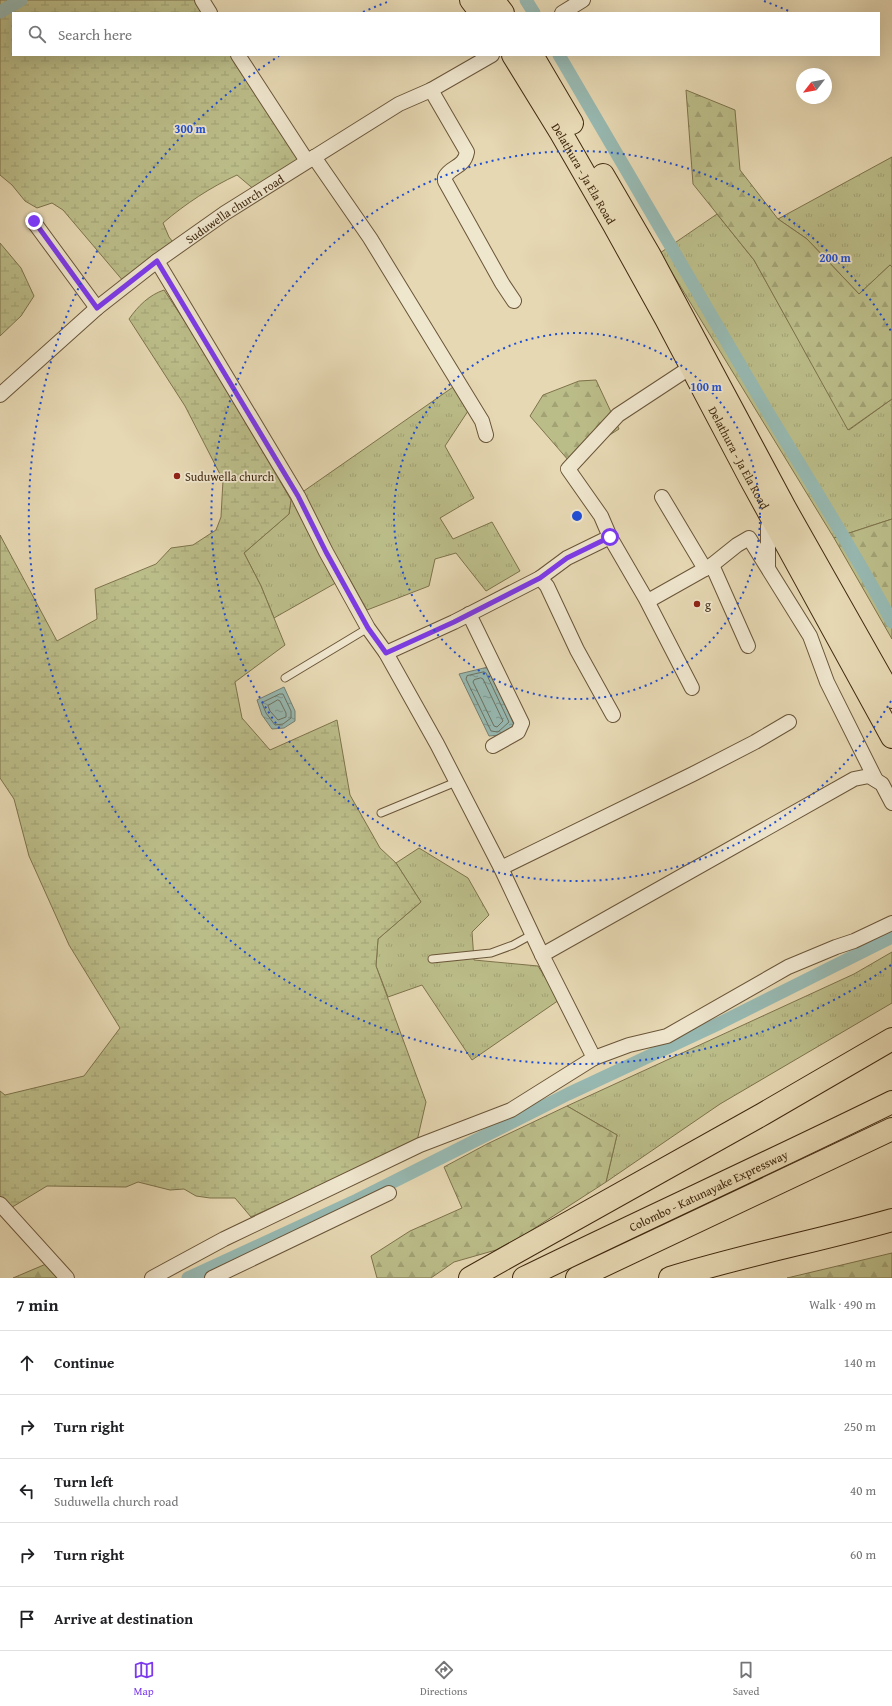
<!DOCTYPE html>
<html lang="en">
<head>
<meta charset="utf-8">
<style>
  body { margin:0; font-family:"Gentium Book Plus",serif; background:#f6f6f6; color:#202124 }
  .compass { position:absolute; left:796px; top:68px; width:36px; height:36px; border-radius:50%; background:#fff; box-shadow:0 4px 16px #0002; rotate:239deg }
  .stop { position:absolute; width:12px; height:12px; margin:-9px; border:3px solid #7c3aed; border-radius:50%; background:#fff }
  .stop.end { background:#7c3aed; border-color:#fff; box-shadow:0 1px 4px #0008 }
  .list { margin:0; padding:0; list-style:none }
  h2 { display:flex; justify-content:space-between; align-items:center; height:52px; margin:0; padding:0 16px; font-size:17px }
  h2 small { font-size:13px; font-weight:400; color:#757577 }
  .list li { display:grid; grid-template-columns:26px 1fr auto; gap:12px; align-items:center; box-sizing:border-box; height:64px; padding:0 16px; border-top:1px solid #e0e0e0 }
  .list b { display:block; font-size:15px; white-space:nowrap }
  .list p { margin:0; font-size:13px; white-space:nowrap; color:#757577 }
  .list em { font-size:13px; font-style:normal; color:#757577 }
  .icon { flex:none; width:22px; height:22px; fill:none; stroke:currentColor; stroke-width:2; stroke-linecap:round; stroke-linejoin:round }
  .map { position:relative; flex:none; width:892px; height:1278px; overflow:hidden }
  .search { position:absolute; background:#fff; box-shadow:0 4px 16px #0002; left:12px; right:12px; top:12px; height:44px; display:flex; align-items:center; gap:10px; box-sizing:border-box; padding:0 14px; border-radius:0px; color:#757577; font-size:15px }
  .sheet { height:372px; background:#fff }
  nav { display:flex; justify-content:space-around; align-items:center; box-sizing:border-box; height:56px; border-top:1px solid #e0e0e0; background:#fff; font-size:11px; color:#757577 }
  nav a { display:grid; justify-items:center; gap:2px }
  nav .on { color:#7c3aed }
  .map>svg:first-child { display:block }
  .grass { fill:url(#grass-tufts); stroke:#7e734c }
  .forest { fill:url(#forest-firs); stroke:#7e734c }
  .wetland { fill:url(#wetland-marsh); stroke:#7e734c }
  .water { fill:url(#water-ripples); stroke:#757f71 }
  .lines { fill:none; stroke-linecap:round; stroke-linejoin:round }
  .shore { stroke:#6c7160; stroke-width:1 }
  .canal { stroke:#97b9b2; stroke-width:13 }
  .service-casing { stroke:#6a5538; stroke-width:9 }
  .minor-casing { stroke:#6a5538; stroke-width:16 }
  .primary-casing { stroke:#41290f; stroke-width:24 }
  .motorway-casing { stroke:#41290f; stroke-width:24 }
  .service { stroke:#efe6ce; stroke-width:7 }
  .minor { stroke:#efe6ce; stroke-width:14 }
  .primary { stroke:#e6d8b3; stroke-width:22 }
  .motorway { stroke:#e6d8b3; stroke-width:22 }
  .route { stroke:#7c3aed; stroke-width:5 }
  .ring { fill:none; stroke:#1d4ed8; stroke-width:2; stroke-dasharray:2 4 }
  .poi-dot { fill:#8f2418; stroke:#efe6ce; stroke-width:1.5 }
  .labels { text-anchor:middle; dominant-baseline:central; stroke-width:3.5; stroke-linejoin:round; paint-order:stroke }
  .street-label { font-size:12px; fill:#41290f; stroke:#efe6ce }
  .poi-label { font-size:12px; fill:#41290f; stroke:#efe6ce; text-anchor:start }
  .centre { fill:#1d4ed8; stroke:#efe6ce; stroke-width:2 }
  .ring-label { font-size:12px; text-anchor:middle; font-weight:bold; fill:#1d4ed8; stroke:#efe6ce; stroke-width:3.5; stroke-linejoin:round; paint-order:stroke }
</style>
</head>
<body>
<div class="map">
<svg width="892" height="1278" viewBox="0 0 892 1278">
  <defs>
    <pattern id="grass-tufts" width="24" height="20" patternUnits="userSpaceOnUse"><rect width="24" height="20" fill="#bbbd89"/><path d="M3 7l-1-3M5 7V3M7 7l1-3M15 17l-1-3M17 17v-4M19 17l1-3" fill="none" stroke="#a2a275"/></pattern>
    <pattern id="forest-firs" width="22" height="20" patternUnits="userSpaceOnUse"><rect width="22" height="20" fill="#bbbd89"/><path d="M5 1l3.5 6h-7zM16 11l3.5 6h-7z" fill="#a2a275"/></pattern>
    <pattern id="wetland-marsh" width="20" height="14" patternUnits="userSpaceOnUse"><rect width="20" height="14" fill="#bbbd89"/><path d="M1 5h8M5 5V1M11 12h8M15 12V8" fill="none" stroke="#a2a275"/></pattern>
    <pattern id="water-ripples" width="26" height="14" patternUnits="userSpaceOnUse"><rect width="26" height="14" fill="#97b9b2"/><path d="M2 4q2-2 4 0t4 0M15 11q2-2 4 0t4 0" fill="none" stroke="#7d968f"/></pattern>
  </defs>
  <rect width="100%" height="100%" fill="#e6d8b3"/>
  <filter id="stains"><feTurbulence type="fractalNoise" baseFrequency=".005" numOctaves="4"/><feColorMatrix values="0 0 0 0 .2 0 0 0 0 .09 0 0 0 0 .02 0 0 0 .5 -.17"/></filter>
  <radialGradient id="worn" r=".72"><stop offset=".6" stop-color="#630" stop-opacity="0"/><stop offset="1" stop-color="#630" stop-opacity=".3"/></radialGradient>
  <g class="grass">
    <polygon points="892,157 892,267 890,265 859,294 807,239 778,219"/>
    <polygon points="717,214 754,260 849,430 892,399 892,519 834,538 660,253"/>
    <polygon points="456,385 468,411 445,446 474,498 440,518 453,539 492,522 520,571 486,591 456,553 435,559 429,586 367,610 348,576 274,618 261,586 244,553 289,514 291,500"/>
    <polygon points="419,848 468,878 489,915 472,932 474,960 538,966 559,1000 472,1060 422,985 388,997 376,966 378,939 421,902 396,863"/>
    <polygon points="892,952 892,1003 720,1104 606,1182 617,1135 567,1106 854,974"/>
  </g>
  <g class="forest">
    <polygon points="686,90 735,110 740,170 778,219 807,239 859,294 890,265 892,267 892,399 848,430 754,260 693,184"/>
    <polygon points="596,380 619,429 569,461 530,416 543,395 579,381"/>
    <polygon points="892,519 892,639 834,538"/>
    <polygon points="567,1106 617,1135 606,1182 527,1233 496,1250 454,1262 431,1278 377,1278 371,1256 410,1231 462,1208 444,1167 487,1144"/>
    <polygon points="892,1253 892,1278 787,1278"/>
    <polygon points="46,1264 58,1278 13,1278"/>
  </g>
  <g class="wetland">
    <path d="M0,0H197L206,13H13V55H233L300,162L256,191L237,175C211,187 185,204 163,223L169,237L179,250L130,289L63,210L52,203L37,208L25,201L12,185L0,175Z"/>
    <polygon points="0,243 21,268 34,296 21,316 0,336"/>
    <path d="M164,290L201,346L291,500L289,514L244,553L261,586L285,645L235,682L242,718L270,750L337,720L350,795L380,848L396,863L421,902L378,939L376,966L426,1102L417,1141L251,1217L235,1198H210L196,1196L184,1189L170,1190L138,1182L126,1187L47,1186L9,1209L0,1198V1091L5,1095L84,1076L120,1028L69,945L29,856L14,799L0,778V535L57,641L97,619L95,589L156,564L171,548L193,545L216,530L221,517L223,480L185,406L129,319C138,306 149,295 164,290Z"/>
  </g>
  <g class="water">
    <polygon points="488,667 514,725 500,735 489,736 459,674"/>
    <polygon points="284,687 295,711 295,721 284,728 272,729 262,715 257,700"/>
  </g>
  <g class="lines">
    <g class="shore">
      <polygon points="484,672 486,673 509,722 498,732 491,731 466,679 467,676"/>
      <polygon points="481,678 483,679 503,721 497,727 494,726 473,682 474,680"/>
      <polygon points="280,694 283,694 291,711 291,718 283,724 275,725 266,713 262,703"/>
      <polygon points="278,700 280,701 286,713 286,717 278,720 270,711 268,706"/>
    </g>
    <g class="canal">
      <polyline points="526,0 534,13"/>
      <polyline points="0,12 21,0"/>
      <path d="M559,55C628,173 697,291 766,409C809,480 853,549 892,622"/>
      <polyline points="188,1278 353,1202 568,1094 720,1023 892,937"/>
    </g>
    <defs>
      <g id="service">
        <polyline points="285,678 368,628"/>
        <polyline points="381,813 456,782"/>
        <polyline points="432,959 491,953 513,945 533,934"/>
      </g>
      <g id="minor">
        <polyline points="202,0 210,13"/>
        <polyline points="562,13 583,0"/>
        <polyline points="238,55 307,161"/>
        <path d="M431,90L467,152C464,168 451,166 445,177V181L502,283L514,301"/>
        <polyline points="314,157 370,238 482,421 486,435"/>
        <polyline points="33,221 97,308"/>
        <polyline points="157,261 298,496 326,552 368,628 386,653 437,744 501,868 542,955 594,1058"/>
        <path id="s1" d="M0,395L97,308L157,261L225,213L399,104L431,90L492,55"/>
        <polyline points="662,497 705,569"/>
        <polyline points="610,537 646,599 692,688"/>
        <polyline points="712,565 748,646"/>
        <polyline points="768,566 768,526"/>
        <polyline points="540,578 567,558 610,537 601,516 568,469 618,415 691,367"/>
        <polyline points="648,601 712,565 737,545 749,538 810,636 827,682 876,780"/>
        <polyline points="469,614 522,723 518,732 493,746"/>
        <polyline points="386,653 454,622 540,578 547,586 577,650 613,715"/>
        <polyline points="501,868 693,774 755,742 789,722"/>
        <polyline points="542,955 854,779 869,776 882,784 892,803"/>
        <polyline points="0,1204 67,1278"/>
        <polyline points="152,1278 224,1239 420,1145 511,1110 594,1058 629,1045 667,1036 788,967 836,947 854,941 892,923"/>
        <polyline points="212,1278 389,1193"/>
      </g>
      <g id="primary">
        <polyline points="471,0 481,13"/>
        <polyline points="493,0 503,13"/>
        <path id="s2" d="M513,55L561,133L614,225L666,319L750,478L892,737"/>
        <polyline points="532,55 572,123"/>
        <polyline points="603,175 649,254 785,508 892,697"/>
      </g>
      <g id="motorway">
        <polyline points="470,1278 763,1114 892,1039"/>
        <path id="s3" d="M524,1278C647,1218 770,1162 892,1102"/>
        <polyline points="577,1278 892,1129"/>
        <path d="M670,1278C743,1255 818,1241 892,1220"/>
      </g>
    </defs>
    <use href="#service" class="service-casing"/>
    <use href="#minor" class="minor-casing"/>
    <use href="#primary" class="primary-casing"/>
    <use href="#motorway" class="motorway-casing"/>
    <use href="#service" class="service"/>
    <use href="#minor" class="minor"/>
    <use href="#primary" class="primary"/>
    <use href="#motorway" class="motorway"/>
  </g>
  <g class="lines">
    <polyline class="route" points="34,221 97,308 157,261 298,496 326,552 368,628 386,653 454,622 540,578 567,558 610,537"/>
  </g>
  <g class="ring">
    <circle cx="577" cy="516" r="183"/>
    <path d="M891 701A365 365 0 1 1 891 331"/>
    <path d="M891 965A548 548 0 1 1 279 56M363 12A548 548 0 0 1 390 1M764 1A548 548 0 0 1 791 12"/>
  </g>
  <g class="poi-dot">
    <circle cx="177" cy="476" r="4"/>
    <circle cx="697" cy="604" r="4"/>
  </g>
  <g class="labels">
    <g class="street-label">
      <text stroke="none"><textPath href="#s2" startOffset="138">Delathura - Ja Ela Road</textPath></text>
      <text stroke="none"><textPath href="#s1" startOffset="300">Suduwella church road</textPath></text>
      <text stroke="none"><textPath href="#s2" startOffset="462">Delathura - Ja Ela Road</textPath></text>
      <text stroke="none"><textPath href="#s3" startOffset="204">Colombo - Katunayake Expressway</textPath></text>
    </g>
    <g class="poi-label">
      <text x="185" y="476">Suduwella church</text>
      <text x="705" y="604">g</text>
    </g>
  </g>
  <circle cx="577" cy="516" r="6" class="centre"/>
  <g class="ring-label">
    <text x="190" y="133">300 m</text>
    <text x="835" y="262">200 m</text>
    <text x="706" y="391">100 m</text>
  </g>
  <rect width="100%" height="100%" filter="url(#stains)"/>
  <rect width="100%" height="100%" fill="url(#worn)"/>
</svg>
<svg class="compass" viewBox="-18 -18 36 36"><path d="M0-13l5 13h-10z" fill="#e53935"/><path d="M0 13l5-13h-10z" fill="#757577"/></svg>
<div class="stop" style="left:610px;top:537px"></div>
<div class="stop end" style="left:34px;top:221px"></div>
<div class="search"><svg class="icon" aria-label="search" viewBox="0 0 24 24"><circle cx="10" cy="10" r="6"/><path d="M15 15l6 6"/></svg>Search here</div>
</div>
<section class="sheet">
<h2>7 min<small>Walk · 490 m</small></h2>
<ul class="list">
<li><svg class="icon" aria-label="ahead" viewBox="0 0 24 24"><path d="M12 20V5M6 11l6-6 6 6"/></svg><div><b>Continue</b></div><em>140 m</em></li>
<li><svg class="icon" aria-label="right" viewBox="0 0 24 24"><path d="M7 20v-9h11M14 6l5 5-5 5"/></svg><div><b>Turn right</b></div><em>250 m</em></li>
<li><svg class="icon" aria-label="left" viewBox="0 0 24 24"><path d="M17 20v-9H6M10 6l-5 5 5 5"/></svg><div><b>Turn left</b><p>Suduwella church road</p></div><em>40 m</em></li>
<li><svg class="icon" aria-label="right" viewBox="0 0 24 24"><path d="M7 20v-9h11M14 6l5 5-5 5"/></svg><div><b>Turn right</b></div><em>60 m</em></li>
<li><svg class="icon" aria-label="arrive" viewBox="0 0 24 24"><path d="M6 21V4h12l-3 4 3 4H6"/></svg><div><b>Arrive at destination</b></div></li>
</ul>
</section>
<nav>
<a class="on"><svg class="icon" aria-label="map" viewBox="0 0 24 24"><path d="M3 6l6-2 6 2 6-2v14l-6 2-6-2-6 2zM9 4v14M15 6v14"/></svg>Map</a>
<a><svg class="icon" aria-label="directions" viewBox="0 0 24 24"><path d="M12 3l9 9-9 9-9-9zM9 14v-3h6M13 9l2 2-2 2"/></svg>Directions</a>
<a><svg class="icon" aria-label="saved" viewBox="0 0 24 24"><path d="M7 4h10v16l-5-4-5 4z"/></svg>Saved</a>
</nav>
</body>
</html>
